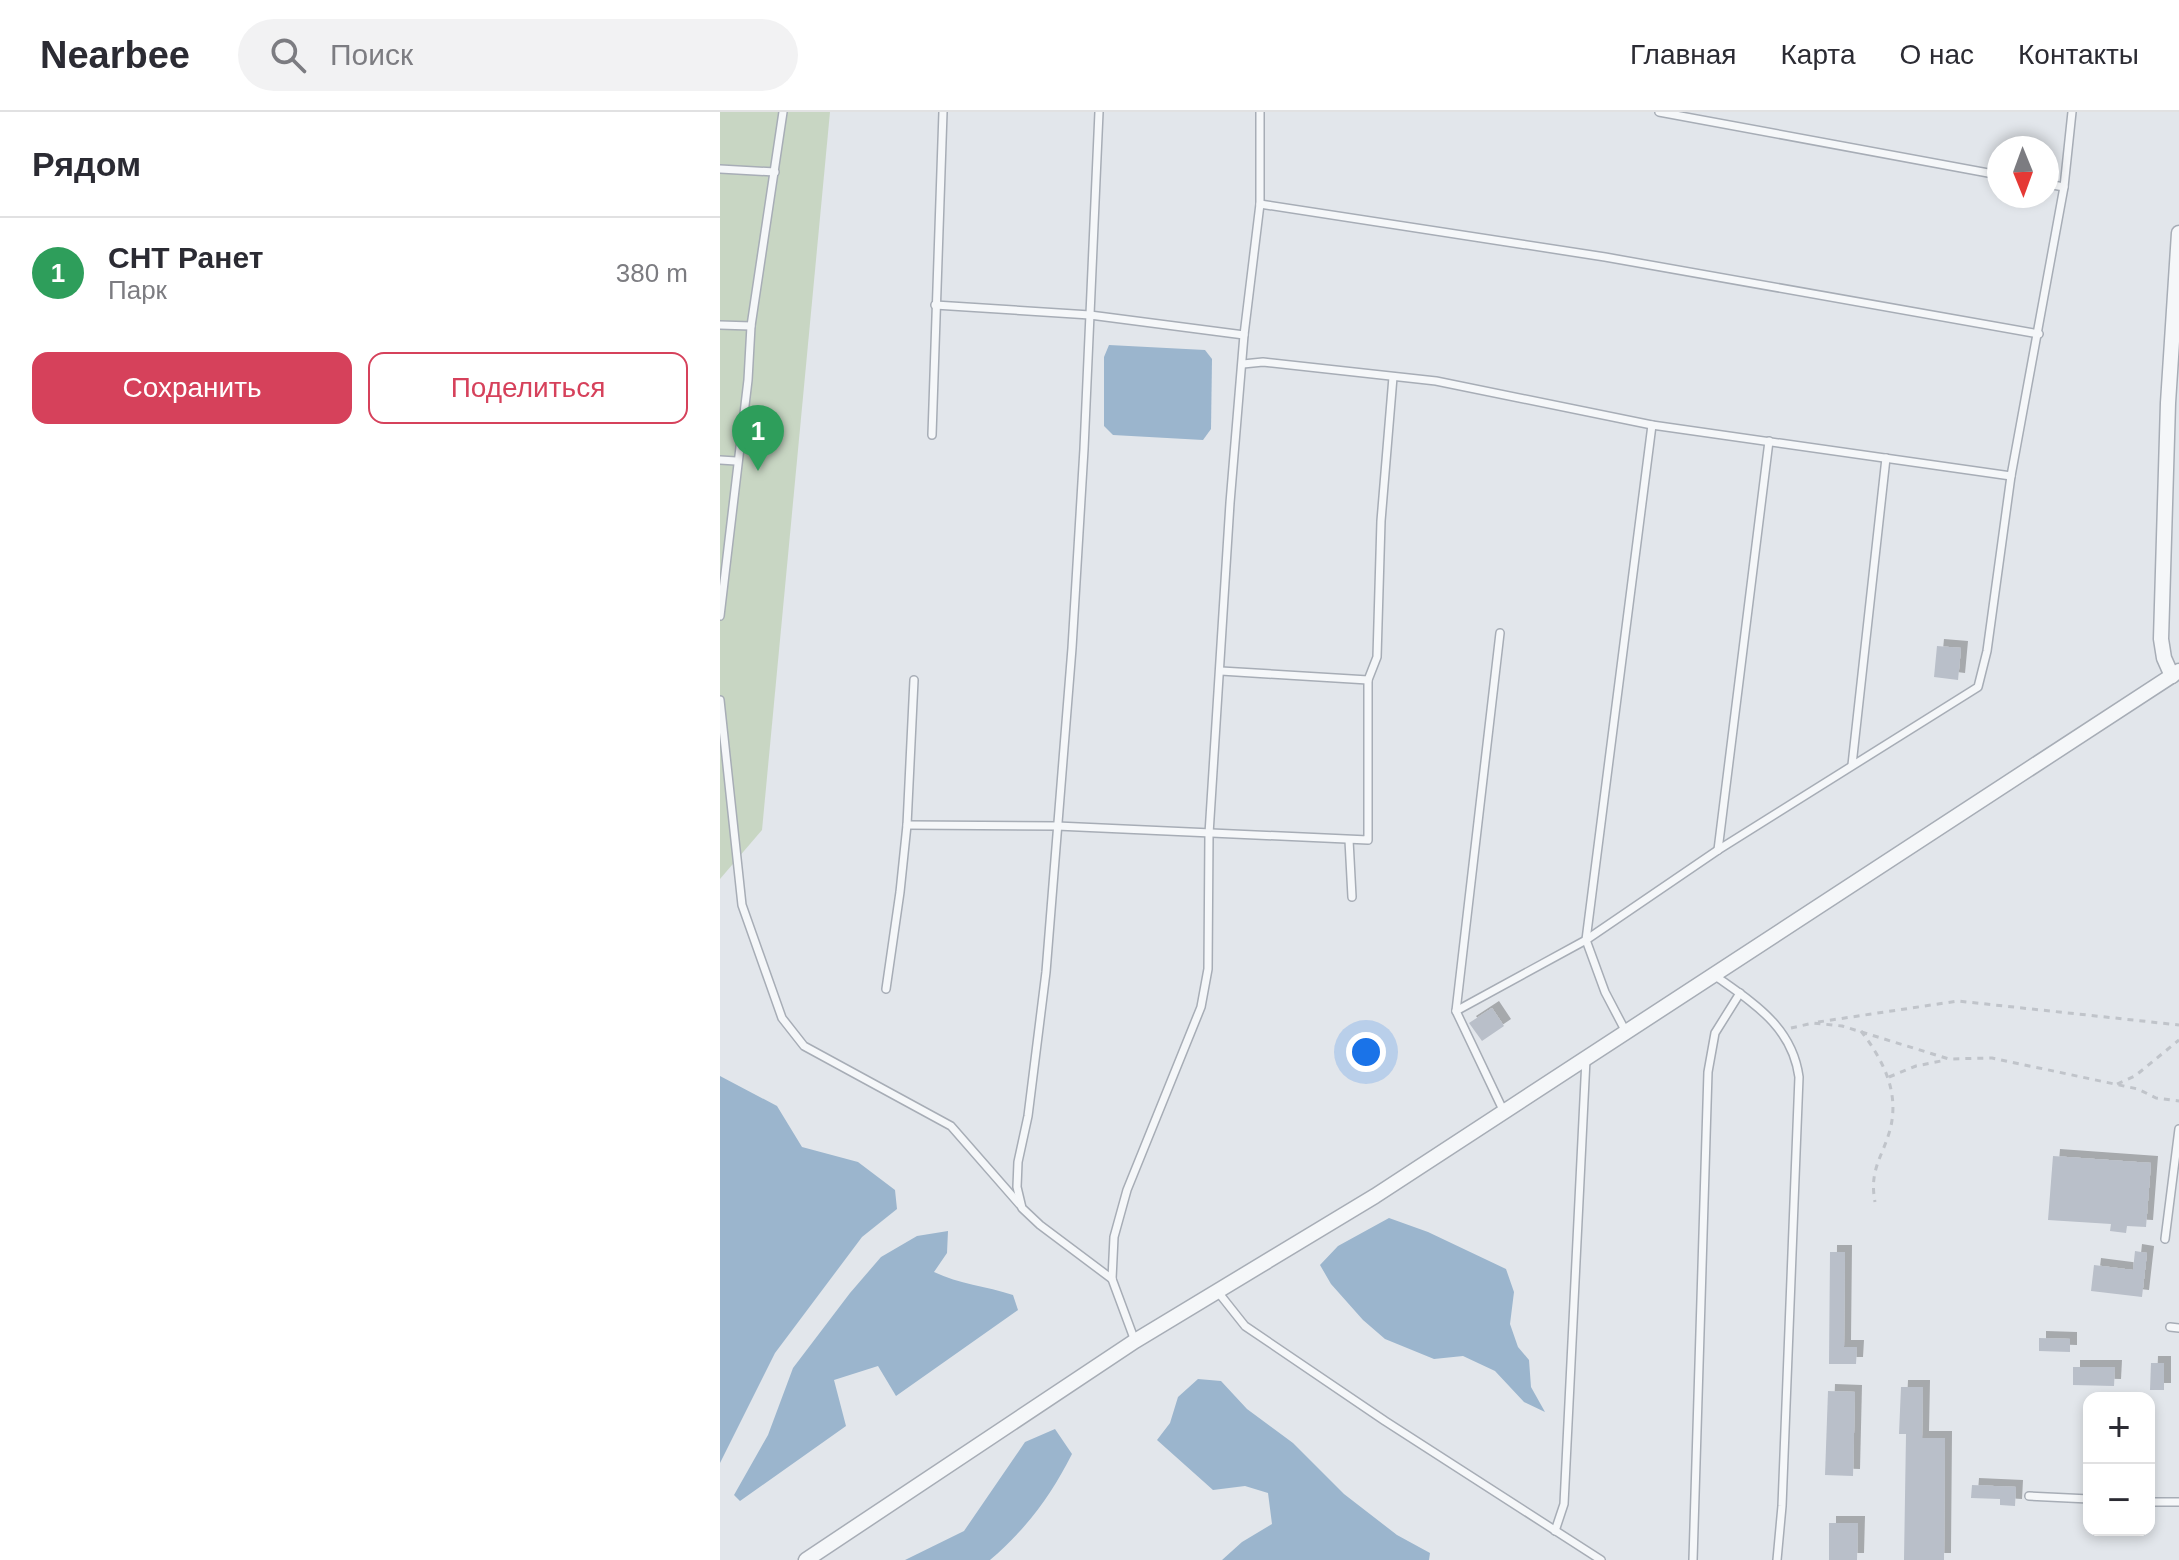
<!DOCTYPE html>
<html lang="ru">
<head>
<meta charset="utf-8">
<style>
  body { margin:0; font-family:Helvetica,sans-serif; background:#f2f2f3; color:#2b2b33 }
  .controls { position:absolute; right:24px; bottom:24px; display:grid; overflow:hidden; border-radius:16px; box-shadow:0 4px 12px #0003 }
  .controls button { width:72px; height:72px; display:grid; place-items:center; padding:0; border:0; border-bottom:2px solid #e1e1e2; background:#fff; color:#2b2b33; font:40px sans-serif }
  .compass { position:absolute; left:1267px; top:24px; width:72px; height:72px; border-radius:50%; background:#fff; box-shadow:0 4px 12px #0003; rotate:179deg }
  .you { position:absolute; left:646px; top:940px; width:28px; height:28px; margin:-20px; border:6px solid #fff; border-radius:50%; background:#1a73e8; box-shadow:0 0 0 12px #1a73e833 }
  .badge { display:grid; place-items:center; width:52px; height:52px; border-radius:50%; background:#d6415b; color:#fff; font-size:26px; font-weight:700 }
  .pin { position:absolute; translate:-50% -66px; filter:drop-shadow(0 2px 4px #0008) }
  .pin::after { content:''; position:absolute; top:42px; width:28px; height:24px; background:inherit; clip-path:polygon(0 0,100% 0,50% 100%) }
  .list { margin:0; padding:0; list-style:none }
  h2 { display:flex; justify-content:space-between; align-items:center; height:104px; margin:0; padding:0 32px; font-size:34px }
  h2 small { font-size:26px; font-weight:400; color:#7c7c81 }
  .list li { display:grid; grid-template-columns:52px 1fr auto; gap:24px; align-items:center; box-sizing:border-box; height:112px; padding:0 32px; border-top:2px solid #e1e1e2 }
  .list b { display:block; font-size:30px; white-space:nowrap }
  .list p { margin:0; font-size:26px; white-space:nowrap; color:#7c7c81 }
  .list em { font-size:26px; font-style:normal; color:#7c7c81 }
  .actions { display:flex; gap:16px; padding:24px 32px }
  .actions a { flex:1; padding:18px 0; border:2px solid #d6415b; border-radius:16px; text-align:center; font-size:28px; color:#d6415b }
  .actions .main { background:#d6415b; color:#fff }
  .icon { flex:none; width:44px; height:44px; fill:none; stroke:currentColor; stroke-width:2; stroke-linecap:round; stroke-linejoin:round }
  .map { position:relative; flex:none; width:1459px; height:1448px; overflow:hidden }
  header { display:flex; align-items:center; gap:48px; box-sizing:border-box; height:112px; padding:0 40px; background:#fff; border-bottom:2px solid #e1e1e2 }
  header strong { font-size:38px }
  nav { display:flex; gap:44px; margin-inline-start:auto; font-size:28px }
  .search { width:560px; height:72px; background:#f2f2f3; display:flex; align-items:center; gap:20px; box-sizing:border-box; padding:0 28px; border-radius:44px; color:#7c7c81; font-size:30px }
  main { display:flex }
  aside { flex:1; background:#fff }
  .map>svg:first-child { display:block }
  .green { fill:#c8d6c3 }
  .water { fill:#9bb5cd }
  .building { fill:#b9bfc9; filter:url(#shadow) }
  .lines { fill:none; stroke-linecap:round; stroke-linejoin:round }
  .lane-casing { stroke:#a7adb6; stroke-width:10 }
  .street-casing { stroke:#a7adb6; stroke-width:17 }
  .path { stroke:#c0c4ca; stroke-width:3; stroke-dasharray:6 6; stroke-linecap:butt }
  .lane { stroke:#f5f7f9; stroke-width:7 }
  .street { stroke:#f5f7f9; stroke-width:14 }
</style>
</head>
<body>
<header>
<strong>Nearbee</strong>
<div class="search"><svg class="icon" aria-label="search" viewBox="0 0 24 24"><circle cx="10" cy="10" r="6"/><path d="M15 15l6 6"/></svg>Поиск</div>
<nav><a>Главная</a><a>Карта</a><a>О нас</a><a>Контакты</a></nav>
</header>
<main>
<aside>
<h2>Рядом<small></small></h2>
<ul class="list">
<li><span class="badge" style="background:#2e9e5b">1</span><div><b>СНТ Ранет</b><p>Парк</p></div><em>380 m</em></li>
</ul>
<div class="actions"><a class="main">Сохранить</a><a>Поделиться</a></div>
</aside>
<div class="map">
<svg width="1459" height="1448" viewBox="0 0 1459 1448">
  <defs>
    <filter id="shadow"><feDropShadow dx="7" dy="-7" stdDeviation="0" flood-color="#0004"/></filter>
  </defs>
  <rect width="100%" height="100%" fill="#e2e6eb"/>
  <polygon class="green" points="0,0 110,0 42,718 0,767"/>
  <g class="water">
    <polygon points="389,233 485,238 492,247 491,317 483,328 393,323 384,314 384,245"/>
    <polygon points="0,964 57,994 82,1035 138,1050 175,1078 177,1097 142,1125 55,1241 0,1351"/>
    <polygon points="669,1106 708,1120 786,1157 794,1180 790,1212 798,1235 809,1248 811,1275 825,1300 804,1290 775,1259 743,1244 714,1247 665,1227 643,1208 611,1172 600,1153 618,1134"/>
    <path d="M228,1119L227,1141L214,1160C239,1172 266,1174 293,1183L298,1198L176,1284L158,1254L114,1268L126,1314L20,1389L14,1383L48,1323L73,1256L130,1181L161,1145L197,1124Z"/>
    <polygon points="478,1267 501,1269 527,1297 573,1331 624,1382 677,1423 710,1441 709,1448 502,1448 522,1430 552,1412 548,1381 525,1374 493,1378 437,1328 450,1311 458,1285"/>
    <path d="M335,1317L352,1342C330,1385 307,1416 270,1448H185L244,1419L305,1330Z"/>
  </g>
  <g class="building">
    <polygon points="1217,534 1241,536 1238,568 1214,565"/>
    <polygon points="772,896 784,914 762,929 749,911"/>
    <polygon points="1333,1044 1431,1051 1426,1115 1407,1114 1406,1121 1390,1119 1391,1112 1328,1108"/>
    <polygon points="1415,1139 1427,1141 1422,1185 1371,1179 1374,1153 1413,1158"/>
    <polygon points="1110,1140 1125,1140 1124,1235 1137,1235 1136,1252 1109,1252"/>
    <polygon points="1319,1226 1350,1227 1350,1240 1319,1239"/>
    <polygon points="1431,1251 1444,1251 1444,1278 1430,1278"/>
    <polygon points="1353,1255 1395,1255 1394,1274 1353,1273"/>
    <polygon points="1181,1275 1203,1275 1202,1326 1225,1326 1224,1448 1184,1448 1186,1322 1179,1322"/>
    <polygon points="1108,1279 1135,1280 1133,1364 1105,1363"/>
    <polygon points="1252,1373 1296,1375 1295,1394 1280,1393 1280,1387 1251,1386"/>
    <polygon points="1109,1411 1138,1411 1137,1448 1109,1448"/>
  </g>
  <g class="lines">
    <defs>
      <g id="lane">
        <polyline points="379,0 364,337 352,536 326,860 308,1004 298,1050 297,1075 302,1096 320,1113 392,1167"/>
        <polyline points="939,0 1279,63"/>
        <polyline points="0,57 55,60"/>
        <polyline points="1327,72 1344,75"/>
        <polyline points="540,92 885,145 1319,222"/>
        <polyline points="215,193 370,203 524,223"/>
        <polyline points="0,213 31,214"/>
        <polyline points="523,252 543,250 716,269 932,313 1291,364"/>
        <polyline points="212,323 223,0"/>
        <polyline points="0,348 16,349"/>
        <polyline points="0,504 28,268 31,214 63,0"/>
        <polyline points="780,521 736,899 784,1000"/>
        <polyline points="501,559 648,568"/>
        <polyline points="0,588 22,793 62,906 84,934 231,1014 301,1094"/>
        <polyline points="1132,653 1166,346"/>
        <polyline points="187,713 337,714 648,728 648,568 657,545 661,409 673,265"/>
        <polyline points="629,728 632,785"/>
        <polyline points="998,738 1049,329"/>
        <path d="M994,863C1033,891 1072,914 1079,965L1062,1394L1057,1448"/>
        <polyline points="166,877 180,780 187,713 194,568"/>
        <polyline points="736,899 866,828 998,738 1258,575 1267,539 1291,364 1344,75 1352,0"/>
        <polyline points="906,920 885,880 866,828 932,313"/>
        <polyline points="1445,1127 1459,1017"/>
        <polyline points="498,1180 525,1214 665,1309 881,1448"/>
        <polyline points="1450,1215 1459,1216"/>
        <polyline points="415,1229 392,1167 394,1125 407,1078 481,895 488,857 489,722 510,391 524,223 540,92 540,0"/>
        <polyline points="1309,1384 1369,1387"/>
        <polyline points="1429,1390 1459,1390"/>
        <polyline points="835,1419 844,1392 866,947"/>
        <polyline points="973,1448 988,960 995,921 1020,881"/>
      </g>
      <g id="street">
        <polyline points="1452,564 1444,546 1441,527 1448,291 1459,121"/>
        <polyline points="86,1448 415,1229 655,1084 1459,559"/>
      </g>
    </defs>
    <use href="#lane" class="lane-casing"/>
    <use href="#street" class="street-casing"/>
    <g class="path">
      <polyline points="1098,910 1238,889 1459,913"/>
      <polyline points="1071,916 1093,911 1122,914 1229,947 1272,946 1418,977 1436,986 1459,989"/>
      <path d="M1141,919C1163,948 1180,980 1170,1018C1162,1046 1149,1058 1155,1090"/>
      <polyline points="1169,965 1196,954 1226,948"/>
      <polyline points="1397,972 1415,964 1459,928"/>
    </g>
    <use href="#lane" class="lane"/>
    <use href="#street" class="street"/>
  </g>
</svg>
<div class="controls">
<button>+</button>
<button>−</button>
</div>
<svg class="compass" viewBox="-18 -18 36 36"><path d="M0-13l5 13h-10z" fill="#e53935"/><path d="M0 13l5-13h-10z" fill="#7c7c81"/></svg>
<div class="you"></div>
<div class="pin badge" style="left:38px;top:359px;background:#2e9e5b">1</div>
</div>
</main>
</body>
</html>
